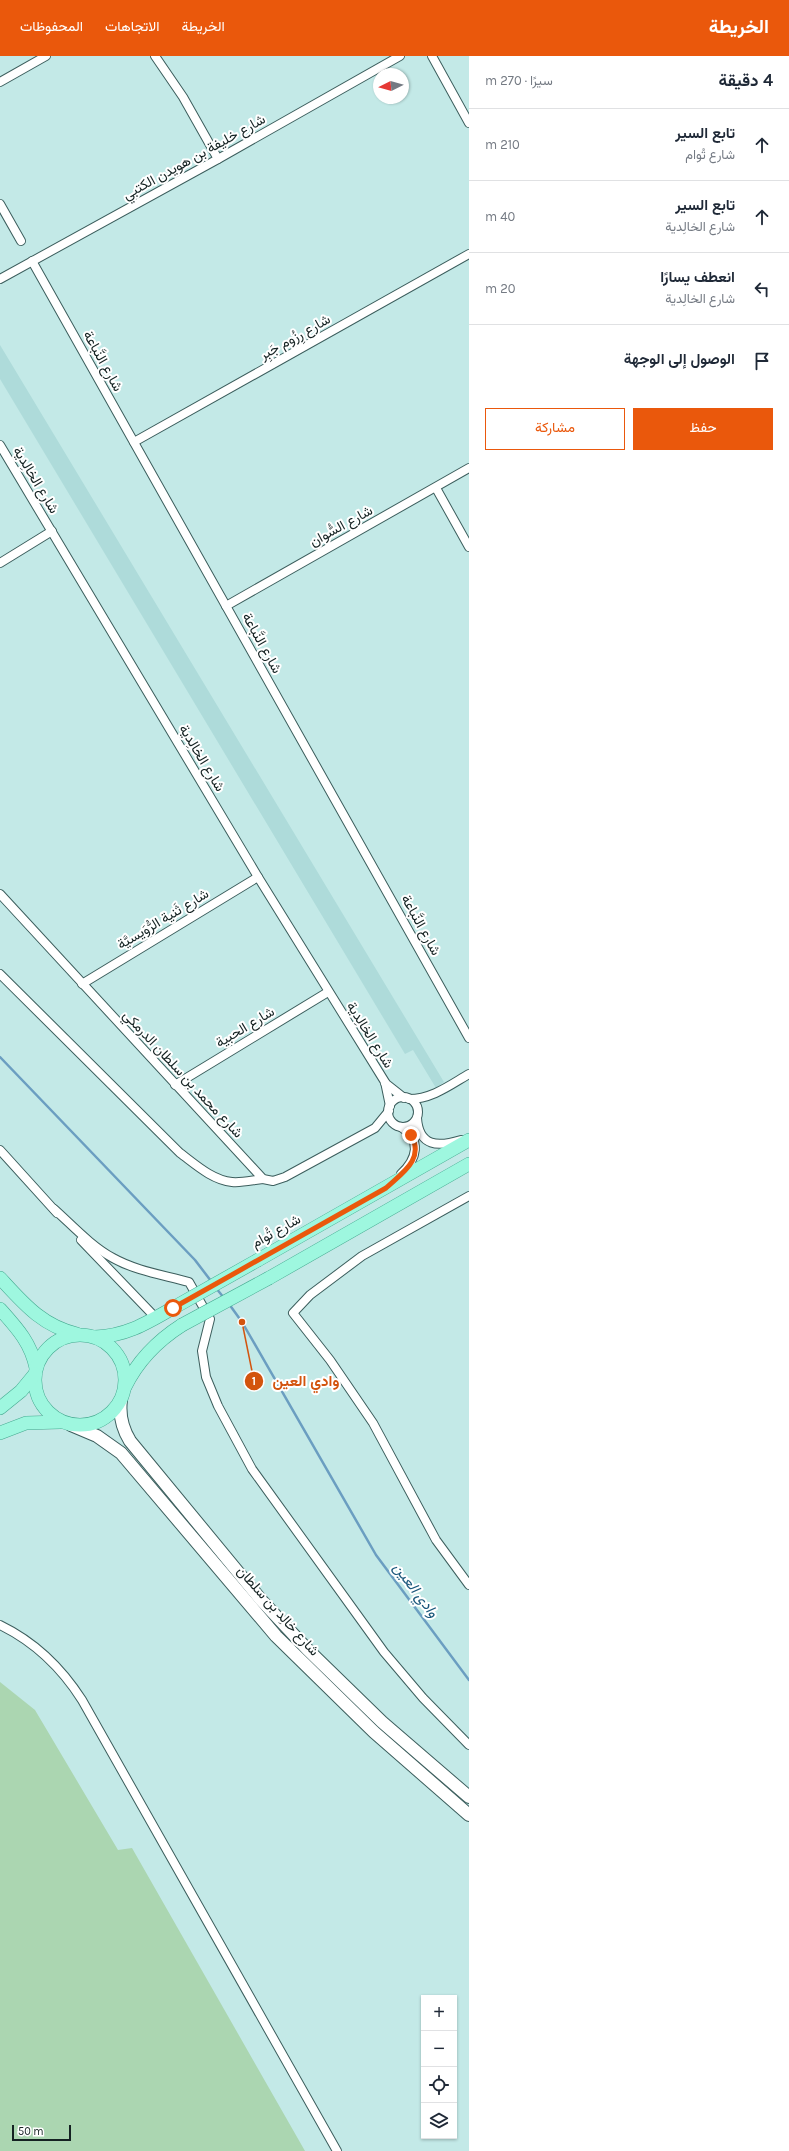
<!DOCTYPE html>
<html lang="ar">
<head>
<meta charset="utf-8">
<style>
  body { margin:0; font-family:Karla,Vazirmatn,sans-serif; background:#f2f2f3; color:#1f2937; direction:rtl }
  .controls { position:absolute; right:12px; bottom:12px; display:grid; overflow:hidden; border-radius:0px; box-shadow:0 1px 3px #0004 }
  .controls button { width:36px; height:36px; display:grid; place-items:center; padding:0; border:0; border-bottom:1px solid #e0e1e3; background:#fff; color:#1f2937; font:20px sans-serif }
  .compass { position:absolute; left:373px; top:12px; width:36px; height:36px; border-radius:50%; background:#fff; box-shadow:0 1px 3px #0004; rotate:265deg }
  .scale { position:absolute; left:12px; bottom:10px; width:59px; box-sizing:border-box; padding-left:4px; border:2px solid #142222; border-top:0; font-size:11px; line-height:14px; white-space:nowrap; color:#142222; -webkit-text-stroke:3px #fff; paint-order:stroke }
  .stop { position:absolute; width:12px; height:12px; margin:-9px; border:3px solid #ea580c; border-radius:50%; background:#fff }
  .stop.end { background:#ea580c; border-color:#fff; box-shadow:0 1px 4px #0008 }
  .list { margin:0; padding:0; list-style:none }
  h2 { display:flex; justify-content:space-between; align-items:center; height:52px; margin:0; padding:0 16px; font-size:17px }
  h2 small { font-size:13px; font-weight:400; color:#747a83 }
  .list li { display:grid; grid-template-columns:26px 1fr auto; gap:12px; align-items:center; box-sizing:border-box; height:72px; padding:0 16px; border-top:1px solid #e0e1e3 }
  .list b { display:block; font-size:15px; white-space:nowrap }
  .list p { margin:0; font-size:13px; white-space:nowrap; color:#747a83 }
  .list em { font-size:13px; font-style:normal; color:#747a83 }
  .actions { display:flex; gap:8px; padding:12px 16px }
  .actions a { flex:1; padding:9px 0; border:1px solid #ea580c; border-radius:0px; text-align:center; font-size:14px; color:#ea580c }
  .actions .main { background:#ea580c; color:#fff }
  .icon { flex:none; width:22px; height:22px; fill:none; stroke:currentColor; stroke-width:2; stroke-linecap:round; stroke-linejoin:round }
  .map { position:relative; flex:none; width:469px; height:2095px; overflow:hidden; direction:ltr }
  header { display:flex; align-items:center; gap:24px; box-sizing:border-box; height:56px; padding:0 20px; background:#ea580c; color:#fff }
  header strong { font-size:19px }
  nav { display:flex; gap:22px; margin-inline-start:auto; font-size:14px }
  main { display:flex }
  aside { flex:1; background:#fff }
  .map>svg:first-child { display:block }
  .built { fill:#aedbda }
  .green { fill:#abd6b1 }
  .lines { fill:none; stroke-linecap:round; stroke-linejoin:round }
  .stream { stroke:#6b9ec1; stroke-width:2.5 }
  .street-casing { stroke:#3c5e5d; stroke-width:10 }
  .secondary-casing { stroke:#3c5e5d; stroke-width:14 }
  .primary-casing { stroke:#44a98f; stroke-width:14 }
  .street { stroke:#fff; stroke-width:8 }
  .secondary { stroke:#fff; stroke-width:12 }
  .primary { stroke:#9ef7df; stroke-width:13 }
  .primary-bridge-casing { stroke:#44a98f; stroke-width:14; stroke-linecap:butt }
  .primary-bridge { stroke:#9ef7df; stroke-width:13 }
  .route { stroke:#ea580c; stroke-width:5 }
  .labels { text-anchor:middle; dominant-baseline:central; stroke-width:4; stroke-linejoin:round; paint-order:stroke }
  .street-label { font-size:14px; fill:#142222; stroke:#fff }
  .water-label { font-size:15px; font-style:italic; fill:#1b587c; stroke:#fff }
  .leader { fill:none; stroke:#d3540e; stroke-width:1.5 }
  .callout-dot { fill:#d3540e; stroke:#fff; stroke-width:1.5 }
  .mark-label { font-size:12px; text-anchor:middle; font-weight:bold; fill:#fff }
  .callout-label { font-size:15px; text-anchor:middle; font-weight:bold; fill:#d3540e; stroke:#fff; stroke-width:4; stroke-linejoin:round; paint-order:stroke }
</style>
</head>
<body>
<header>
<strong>الخريطة</strong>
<nav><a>الخريطة</a><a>الاتجاهات</a><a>المحفوظات</a></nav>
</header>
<main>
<aside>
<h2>4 دقيقة<small>سيرًا · 270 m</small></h2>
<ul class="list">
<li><svg class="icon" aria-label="ahead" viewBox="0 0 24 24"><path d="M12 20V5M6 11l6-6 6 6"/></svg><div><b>تابع السير</b><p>شارع تُوام</p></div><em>210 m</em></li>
<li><svg class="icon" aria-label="ahead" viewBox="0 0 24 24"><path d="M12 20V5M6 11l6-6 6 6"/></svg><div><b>تابع السير</b><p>شارع الخالِدية</p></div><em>40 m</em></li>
<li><svg class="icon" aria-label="left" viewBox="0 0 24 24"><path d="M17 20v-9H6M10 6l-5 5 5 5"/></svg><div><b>انعطف يسارًا</b><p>شارع الخالِدية</p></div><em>20 m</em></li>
<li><svg class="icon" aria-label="arrive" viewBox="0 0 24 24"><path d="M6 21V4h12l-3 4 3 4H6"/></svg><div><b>الوصول إلى الوجهة</b></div></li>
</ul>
<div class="actions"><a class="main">حفظ</a><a>مشاركة</a></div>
</aside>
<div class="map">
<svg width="469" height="2095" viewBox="0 0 469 2095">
  <rect width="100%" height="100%" fill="#c3e9e7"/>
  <polygon class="built" points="0,289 444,1026 436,1032 413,994 405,998 0,323"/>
  <polygon class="green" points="0,1626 35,1654 118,1794 132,1792 305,2095 0,2095"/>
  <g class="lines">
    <g class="stream">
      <polyline points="0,1001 195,1204 211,1225"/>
      <polyline points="216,1232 224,1242"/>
      <polyline points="229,1248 242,1266 376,1499 469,1624"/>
    </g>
    <defs>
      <g id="street">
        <polyline points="155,0 183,41 218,103"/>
        <polyline points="432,0 469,67"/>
        <polyline points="0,26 46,0"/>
        <polyline points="0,148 21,185"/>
        <polyline points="32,205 469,982"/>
        <polyline points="0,223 218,103 400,0"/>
        <polyline points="134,386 469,198"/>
        <polyline points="0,389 258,821 385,1026 390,1050"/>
        <polyline points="436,432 469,491"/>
        <polyline points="0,507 52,475"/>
        <polyline points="226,550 469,412"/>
        <polyline points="0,838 263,1123 273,1125 285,1121 375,1072 389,1055"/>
        <path d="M0,918L180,1097C195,1108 212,1124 232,1126C242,1127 253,1124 263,1123"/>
        <polyline points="82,928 258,821"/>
        <polyline points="385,1027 404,1042"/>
        <polyline points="175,1029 328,936"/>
        <circle cx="403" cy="1056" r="15"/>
        <path d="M409,1043C432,1043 450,1029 469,1018"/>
        <path d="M417,1062C419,1091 438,1091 461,1084"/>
        <polyline points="0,1094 57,1157"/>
        <path d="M401,1118C417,1103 422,1084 401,1071"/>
        <polyline points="469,1140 362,1200 310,1239 293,1257 330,1304 373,1367 436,1484 469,1529"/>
        <path d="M54,1153C73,1170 91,1190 113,1202C136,1215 164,1219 189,1226L210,1263L202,1295L206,1321L218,1350L252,1413L384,1596L423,1642L469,1689"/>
        <polyline points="81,1184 156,1262"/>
        <path d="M0,1569C35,1586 61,1611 82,1644L337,2095"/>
      </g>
      <g id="secondary">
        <path d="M121,1344C119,1359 122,1372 130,1385L261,1544L307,1593L382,1666L469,1741"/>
        <polyline points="71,1369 97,1380 121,1397 276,1580 374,1676 469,1759"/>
      </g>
      <g id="primary">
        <polyline points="258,1204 469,1084"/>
        <path d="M0,1222C23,1247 42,1270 77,1278"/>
        <polyline points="269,1222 469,1108"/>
        <path d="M0,1253C17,1272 31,1287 36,1312"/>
        <circle cx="80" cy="1324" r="45"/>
        <path d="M95,1281C126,1280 147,1267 173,1252"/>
        <path d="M125,1331C138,1304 157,1285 182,1269"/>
        <polyline points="0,1352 21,1335 35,1318"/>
        <polyline points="0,1377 26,1367 60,1366"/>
      </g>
    </defs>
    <use href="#street" class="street-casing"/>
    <use href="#secondary" class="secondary-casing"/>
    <use href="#primary" class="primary-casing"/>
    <use href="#street" class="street"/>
    <use href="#secondary" class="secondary"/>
    <use href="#primary" class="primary"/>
    <defs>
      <g id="primary-bridge">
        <polyline points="173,1252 258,1204"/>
        <polyline points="182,1269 269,1222"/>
      </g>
    </defs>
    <use href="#primary-bridge" class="primary-bridge-casing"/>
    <use href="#primary-bridge" class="primary-bridge"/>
  </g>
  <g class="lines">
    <path class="route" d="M173,1252L386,1132C402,1117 425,1103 411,1079"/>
  </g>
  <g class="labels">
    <g class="street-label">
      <text transform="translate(194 101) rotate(-29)">شارع خليفة بن هويدن الكتبي</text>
      <text transform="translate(295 281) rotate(-29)">شارع رِزُوم جَبِر</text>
      <text transform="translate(103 305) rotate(61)">شارع النَّباعة</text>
      <text transform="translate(36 424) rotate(59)">شارع الخالِدية</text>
      <text transform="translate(341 470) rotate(-29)">شارع السُّوان</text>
      <text transform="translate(262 587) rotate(61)">شارع النَّباعة</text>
      <text transform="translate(202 702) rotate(59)">شارع الخالِدية</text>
      <text transform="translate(163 863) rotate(-31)">شارع ثَنية الرُّوَيسيَّة</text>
      <text transform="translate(421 869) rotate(61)">شارع النَّباعة</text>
      <text transform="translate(245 971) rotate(-31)">شارع الحبية</text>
      <text transform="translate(370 979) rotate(58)">شارع الخالِدية</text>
      <text transform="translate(183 1018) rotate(47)">شارع محمد بن سلطان الدرمكي</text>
      <text transform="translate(276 1175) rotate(-29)">شارع تُوام</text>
      <text transform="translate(278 1555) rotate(48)">شارع خالِد بن سلطان</text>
    </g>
    <g class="water-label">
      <text transform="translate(416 1534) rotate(53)">وادي العين</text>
    </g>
  </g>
  <path class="leader" d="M242 1266L254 1325"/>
  <g class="callout-dot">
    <circle cx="242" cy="1266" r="4"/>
    <circle cx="254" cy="1325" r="10"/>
  </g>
  <g class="mark-label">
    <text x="254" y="1329">1</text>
  </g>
  <g class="callout-label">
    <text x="306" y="1330">وادي العين</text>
  </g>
</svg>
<div class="controls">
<button>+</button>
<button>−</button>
<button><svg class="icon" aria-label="locate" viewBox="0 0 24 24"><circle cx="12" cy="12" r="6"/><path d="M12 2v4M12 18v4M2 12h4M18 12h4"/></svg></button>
<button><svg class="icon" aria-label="layers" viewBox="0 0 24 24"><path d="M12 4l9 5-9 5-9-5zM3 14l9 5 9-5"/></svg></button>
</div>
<svg class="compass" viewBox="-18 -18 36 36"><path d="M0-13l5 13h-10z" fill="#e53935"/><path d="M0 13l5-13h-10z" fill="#747a83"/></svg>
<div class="scale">50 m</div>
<div class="stop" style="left:173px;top:1252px"></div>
<div class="stop end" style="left:411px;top:1079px"></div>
</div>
</main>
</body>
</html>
